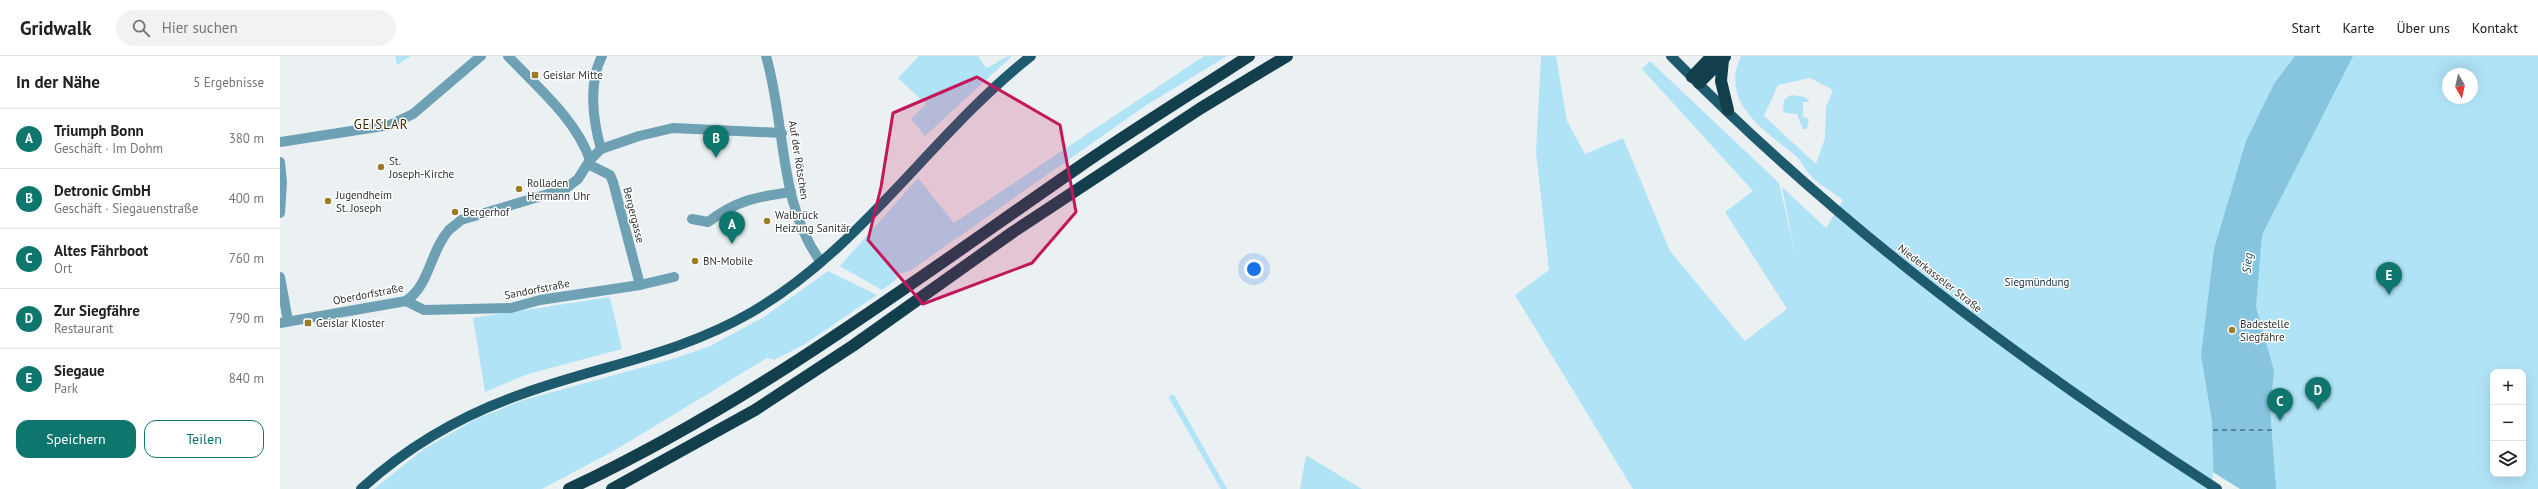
<!DOCTYPE html>
<html lang="de">
<head>
<meta charset="utf-8">
<style>
  body { margin:0; font-family:"PT Sans",sans-serif; background:#f2f2f2; color:#202124 }
  .controls { position:absolute; right:12px; bottom:12px; display:grid; overflow:hidden; border-radius:8px; box-shadow:0 4px 16px #0002 }
  .controls button { width:36px; height:36px; display:grid; place-items:center; padding:0; border:0; border-bottom:1px solid #e0e0e0; background:#fff; color:#202124; font:20px sans-serif }
  .compass { position:absolute; left:2162px; top:12px; width:36px; height:36px; border-radius:50%; background:#fff; box-shadow:0 4px 16px #0002; rotate:172deg }
  .you { position:absolute; left:974px; top:213px; width:14px; height:14px; margin:-10px; border:3px solid #fff; border-radius:50%; background:#1a73e8; box-shadow:0 0 0 6px #1a73e833 }
  .badge { display:grid; place-items:center; width:26px; height:26px; border-radius:50%; background:#0f766e; color:#fff; font-size:13px; font-weight:700 }
  .pin { position:absolute; translate:-50% -33px; filter:drop-shadow(0 1px 2px #0008) }
  .pin::after { content:''; position:absolute; top:21px; width:14px; height:12px; background:inherit; clip-path:polygon(0 0,100% 0,50% 100%) }
  .list { margin:0; padding:0; list-style:none }
  h2 { display:flex; justify-content:space-between; align-items:center; height:52px; margin:0; padding:0 16px; font-size:17px }
  h2 small { font-size:13px; font-weight:400; color:#757577 }
  .list li { display:grid; grid-template-columns:26px 1fr auto; gap:12px; align-items:center; box-sizing:border-box; height:60px; padding:0 16px; border-top:1px solid #e0e0e0 }
  .list b { display:block; font-size:15px; white-space:nowrap }
  .list p { margin:0; font-size:13px; white-space:nowrap; color:#757577 }
  .list em { font-size:13px; font-style:normal; color:#757577 }
  .actions { display:flex; gap:8px; padding:12px 16px }
  .actions a { flex:1; padding:9px 0; border:1px solid #0f766e; border-radius:12px; text-align:center; font-size:14px; color:#0f766e }
  .actions .main { background:#0f766e; color:#fff }
  .icon { flex:none; width:22px; height:22px; fill:none; stroke:currentColor; stroke-width:2; stroke-linecap:round; stroke-linejoin:round }
  .map { position:relative; flex:none; width:2258px; height:433px; overflow:hidden }
  header { display:flex; align-items:center; gap:24px; box-sizing:border-box; height:56px; padding:0 20px; background:#fff; border-bottom:1px solid #e0e0e0 }
  header strong { font-size:19px }
  nav { display:flex; gap:22px; margin-inline-start:auto; font-size:14px }
  .search { width:280px; height:36px; background:#f2f2f2; display:flex; align-items:center; gap:10px; box-sizing:border-box; padding:0 14px; border-radius:22px; color:#757577; font-size:15px }
  main { display:flex }
  aside { flex:1; background:#fff }
  .map>svg:first-child { display:block }
  .green { fill:#b1e3f7; fill-rule:evenodd }
  .water { fill:#86c5dd }
  .pier { fill:#ebf1f3 }
  .lines { fill:none; stroke-linecap:round; stroke-linejoin:round }
  .ferry { stroke:#194e5f; stroke-width:1; stroke-dasharray:5 4; stroke-linecap:butt }
  .minor { stroke:#6fa1b4; stroke-width:10 }
  .major { stroke:#1e5a6d; stroke-width:10 }
  .highway { stroke:#133f4d; stroke-width:12 }
  .marked { fill:#c2185b; fill-opacity:0.2; stroke:#c2185b; stroke-width:3; stroke-linejoin:round }
  .poi-dot { fill:#9b7b25; stroke:#fff; stroke-width:1.5 }
  .labels { text-anchor:middle; dominant-baseline:central; stroke-width:3; stroke-linejoin:round; paint-order:stroke }
  .poi-label { font-size:11px; fill:#303333; stroke:#fff; text-anchor:start }
  .street-label { font-size:11px; fill:#303333; stroke:#fff }
  .park-label { font-size:11px; fill:#13323d; stroke:#fff }
  .water-label { font-size:12px; font-style:italic; fill:#194e5f; stroke:#fff }
  .quarter-label { font-size:13px; letter-spacing:1px; fill:#382900; stroke:#fff }
</style>
</head>
<body>
<header>
<strong>Gridwalk</strong>
<div class="search"><svg class="icon" aria-label="search" viewBox="0 0 24 24"><circle cx="10" cy="10" r="6"/><path d="M15 15l6 6"/></svg>Hier suchen</div>
<nav><a>Start</a><a>Karte</a><a>Über uns</a><a>Kontakt</a></nav>
</header>
<main>
<aside>
<h2>In der Nähe<small>5 Ergebnisse</small></h2>
<ul class="list">
<li><span class="badge">A</span><div><b>Triumph Bonn</b><p>Geschäft · Im Dohm</p></div><em>380 m</em></li>
<li><span class="badge">B</span><div><b>Detronic GmbH</b><p>Geschäft · Siegauenstraße</p></div><em>400 m</em></li>
<li><span class="badge">C</span><div><b>Altes Fährboot</b><p>Ort</p></div><em>760 m</em></li>
<li><span class="badge">D</span><div><b>Zur Siegfähre</b><p>Restaurant</p></div><em>790 m</em></li>
<li><span class="badge">E</span><div><b>Siegaue</b><p>Park</p></div><em>840 m</em></li>
</ul>
<div class="actions"><a class="main">Speichern</a><a>Teilen</a></div>
</aside>
<div class="map">
<svg width="2258" height="433" viewBox="0 0 2258 433">
  <rect width="100%" height="100%" fill="#ebf1f3"/>
  <g class="green">
    <polygon points="115,0 131,0 117,9"/>
    <path d="M639,0H698L706,12C717,9 721,0 732,0L645,80L631,63L646,48L618,22Z"/>
    <polygon points="924,0 947,0 865,50 630,215 618,218 616,224 602,234 560,210 638,122 674,167"/>
    <path d="M1261,0H1276L1287,65L1305,98L1343,82L1390,195L1465,285L1507,253L1445,156L1473,135L1362,13L1370,5L1499,127L1515,197L1502,131L1546,172L1563,144C1552,136 1538,128 1529,118C1524,112 1521,105 1516,100C1484,74 1439,47 1461,0H2258V433H1353L1235,239L1269,214L1256,96ZM2168,18H2192V42H2168ZM1530,22L1553,34L1546,51L1545,82L1536,108L1484,60L1498,29ZM2213,316H2243V418H2213Z"/>
    <polygon points="1511,39 1525,41 1530,46 1523,46 1523,61 1529,63 1527,73 1523,73 1517,58 1506,57 1503,54 1504,44"/>
    <polygon points="548,215 597,239 525,288 494,304 487,302 337,393 262,433 94,433 144,393 194,364 240,345 396,302 430,290 484,261"/>
    <polygon points="330,241 342,293 248,318 205,336 193,262"/>
    <polygon points="890,339 894,339 947,433 941,433 889,342"/>
    <polygon points="1026,399 1082,433 1020,433"/>
  </g>
  <polygon class="water" points="2015,0 2073,0 1982,179 1976,251 1994,315 1990,353 1996,433 1934,433 1932,365 1921,299 1934,193 1966,85 1994,28"/>
  <polygon class="pier" points="1933,416 1960,433 1932,433"/>
  <g class="lines">
    <polyline class="ferry" points="1933,374 1992,374"/>
    <g class="minor">
      <path d="M228,0C257,31 296,63 310,104"/>
      <path d="M486,0C506,68 498,148 541,206"/>
      <polyline points="0,86 110,69 133,58 201,0"/>
      <path d="M321,93C313,65 308,27 322,0"/>
      <polyline points="0,106 2,126 0,157"/>
      <polyline points="308,108 330,119 333,126 360,229"/>
      <path d="M412,163L428,166C457,144 476,141 511,136"/>
      <polyline points="0,221 8,265"/>
      <polyline points="126,245 144,254 231,252 260,244 360,229 394,221"/>
      <path d="M0,267L126,245C150,229 150,195 169,174C172,171 177,168 181,164L285,133L298,123L310,104L321,93L359,80L393,72L502,77"/>
    </g>
    <g class="major">
      <path d="M1391,0C1554,167 1742,307 1937,433"/>
      <path d="M81,433C128,390 182,359 242,338C321,309 396,300 472,256C582,192 652,78 751,0"/>
    </g>
    <g class="highway">
      <polyline points="1443,3 1441,25 1448,54"/>
      <polyline points="1412,21 1432,0"/>
      <polyline points="1419,27 1445,1"/>
      <path d="M289,433C471,348 631,227 796,113C852,74 911,38 969,0"/>
      <polyline points="332,433 475,354 574,289 733,176 921,52 1007,0"/>
    </g>
  </g>
  <path class="marked" d="M697,21L780,69L796,156L752,207L643,248L588,184L601,131L613,57Z"/>
  <g class="poi-dot">
    <rect x="251" y="15" width="8" height="8" rx="2"/>
    <circle cx="101" cy="111" r="4"/>
    <circle cx="239" cy="133" r="4"/>
    <circle cx="48" cy="145" r="4"/>
    <circle cx="175" cy="156" r="4"/>
    <circle cx="487" cy="165" r="4"/>
    <circle cx="415" cy="205" r="4"/>
    <rect x="24" y="263" width="8" height="8" rx="2"/>
    <circle cx="1952" cy="274" r="4"/>
  </g>
  <g class="labels">
    <g class="poi-label">
      <text x="263" y="19">Geislar Mitte</text>
      <text x="109" y="105">St.<tspan x="109" dy="13">Joseph-Kirche</tspan></text>
      <text x="247" y="127">Rolladen<tspan x="247" dy="13">Hermann Uhr</tspan></text>
      <text x="56" y="139">Jugendheim<tspan x="56" dy="13">St. Joseph</tspan></text>
      <text x="183" y="156">Bergerhof</text>
      <text x="495" y="159">Walbrück<tspan x="495" dy="13">Heizung Sanitär</tspan></text>
      <text x="423" y="205">BN-Mobile</text>
      <text x="36" y="267">Geislar Kloster</text>
      <text x="1960" y="268">Badestelle<tspan x="1960" dy="13">Siegfähre</tspan></text>
    </g>
    <g class="street-label">
      <text transform="translate(519 104) rotate(81)">Auf der Rötschen</text>
      <text transform="translate(354 159) rotate(76)">Bergergasse</text>
      <text transform="translate(1660 222) rotate(38)">Niederkasseler Straße</text>
      <text transform="translate(257 233) rotate(-11)">Sandorfstraße</text>
      <text transform="translate(88 238) rotate(-11)">Oberdorfstraße</text>
    </g>
    <g class="park-label">
      <text x="1757" y="226">Siegmündung</text>
    </g>
    <g class="water-label">
      <text transform="translate(1967 207) rotate(-84)">Sieg</text>
    </g>
    <g class="quarter-label">
      <text x="101" y="68">GEISLAR</text>
    </g>
  </g>
</svg>
<div class="controls">
<button>+</button>
<button>−</button>
<button><svg class="icon" aria-label="layers" viewBox="0 0 24 24"><path d="M12 4l9 5-9 5-9-5zM3 14l9 5 9-5"/></svg></button>
</div>
<svg class="compass" viewBox="-18 -18 36 36"><path d="M0-13l5 13h-10z" fill="#e53935"/><path d="M0 13l5-13h-10z" fill="#757577"/></svg>
<div class="you"></div>
<div class="pin badge" style="left:452px;top:188px">A</div>
<div class="pin badge" style="left:436px;top:102px">B</div>
<div class="pin badge" style="left:2000px;top:365px">C</div>
<div class="pin badge" style="left:2038px;top:354px">D</div>
<div class="pin badge" style="left:2109px;top:239px">E</div>
</div>
</main>
</body>
</html>
